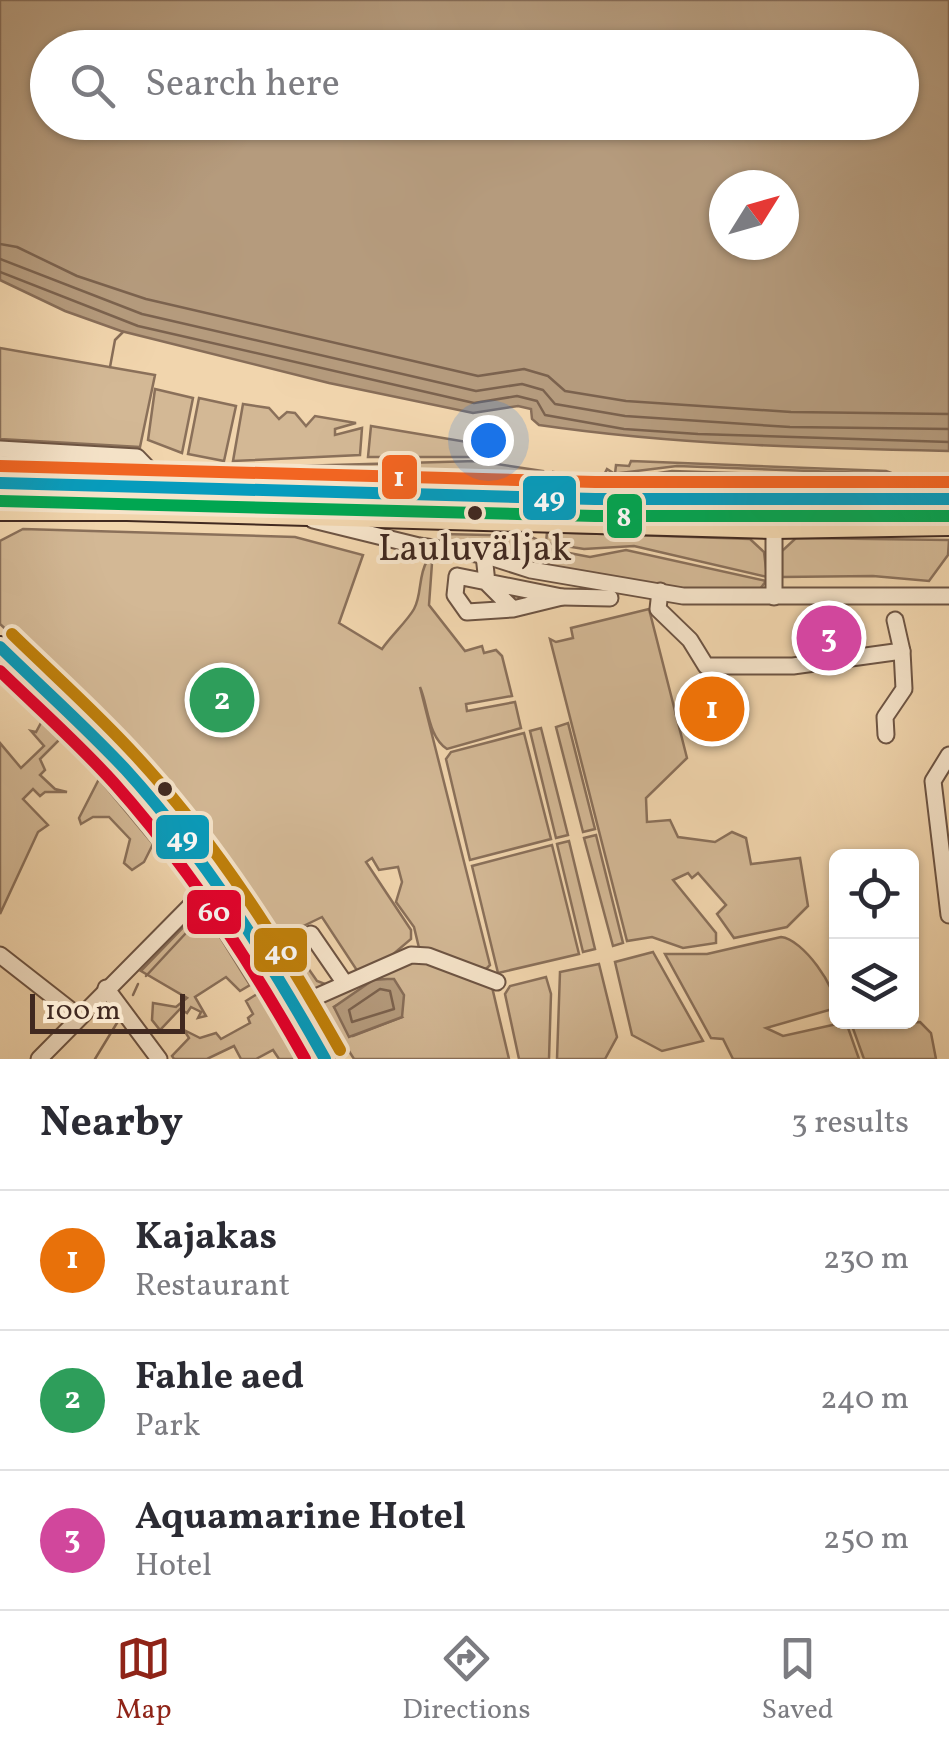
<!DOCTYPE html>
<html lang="en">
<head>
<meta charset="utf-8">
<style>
  body { margin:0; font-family:Vollkorn,serif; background:#f2f2f3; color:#2b2b33 }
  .controls { position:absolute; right:30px; bottom:30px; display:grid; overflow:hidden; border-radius:15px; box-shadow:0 2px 8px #0004 }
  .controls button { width:90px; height:90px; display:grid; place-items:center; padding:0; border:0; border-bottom:2px solid #e1e1e2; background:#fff; color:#2b2b33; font:50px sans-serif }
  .compass { position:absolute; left:709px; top:170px; width:90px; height:90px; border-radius:50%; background:#fff; box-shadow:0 2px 8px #0004; rotate:53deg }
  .scale { position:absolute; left:30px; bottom:25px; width:155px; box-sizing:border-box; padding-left:10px; border:5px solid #412920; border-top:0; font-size:28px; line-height:35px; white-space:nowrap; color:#412920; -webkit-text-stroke:8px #f6e4ca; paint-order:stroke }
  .you { position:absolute; left:488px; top:440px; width:35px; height:35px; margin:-25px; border:8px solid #fff; border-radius:50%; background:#1a73e8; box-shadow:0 0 0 15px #1a73e833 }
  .badge { display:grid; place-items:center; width:65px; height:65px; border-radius:50%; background:#8f2418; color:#fff; font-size:32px; font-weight:700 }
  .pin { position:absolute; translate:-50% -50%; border:5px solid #fff; box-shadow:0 2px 10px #0006 }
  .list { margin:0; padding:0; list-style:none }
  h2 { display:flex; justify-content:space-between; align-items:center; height:130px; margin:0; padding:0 40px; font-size:42px }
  h2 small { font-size:32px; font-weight:400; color:#7c7c81 }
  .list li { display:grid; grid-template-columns:65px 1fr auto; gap:30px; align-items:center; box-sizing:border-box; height:140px; padding:0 40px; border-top:2px solid #e1e1e2 }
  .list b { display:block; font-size:38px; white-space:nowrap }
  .list p { margin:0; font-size:32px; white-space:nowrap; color:#7c7c81 }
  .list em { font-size:32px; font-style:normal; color:#7c7c81 }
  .icon { flex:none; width:55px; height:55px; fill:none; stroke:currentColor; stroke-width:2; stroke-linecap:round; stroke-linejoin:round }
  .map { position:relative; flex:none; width:949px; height:1059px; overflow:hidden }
  .search { position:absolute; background:#fff; box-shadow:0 2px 8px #0004; left:30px; right:30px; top:30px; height:110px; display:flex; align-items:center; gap:25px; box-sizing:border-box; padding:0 35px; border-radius:55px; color:#7c7c81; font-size:38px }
  .sheet { height:550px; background:#fff }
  nav { display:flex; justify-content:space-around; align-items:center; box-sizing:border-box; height:140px; border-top:2px solid #e1e1e2; background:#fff; font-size:28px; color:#7c7c81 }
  nav a { display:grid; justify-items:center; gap:5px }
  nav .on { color:#8f2418 }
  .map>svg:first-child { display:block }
  .green { fill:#d3b895; stroke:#8a705a; stroke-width:2.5; fill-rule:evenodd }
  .water { fill:#b59b7d; stroke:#876d58; stroke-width:2.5; fill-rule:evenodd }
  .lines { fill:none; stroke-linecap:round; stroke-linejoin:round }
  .shore { stroke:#7b624e; stroke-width:2.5 }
  .stream { stroke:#876d58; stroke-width:2.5 }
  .minor-casing { stroke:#6d5443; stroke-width:19 }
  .major-casing { stroke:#412920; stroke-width:24 }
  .minor { stroke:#f6e4ca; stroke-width:15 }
  .major { stroke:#f1d5ad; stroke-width:20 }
  .bus-1-casing { stroke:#f6e4ca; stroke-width:20 }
  .bus-2-casing { stroke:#f6e4ca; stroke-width:20 }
  .bus-3-casing { stroke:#f6e4ca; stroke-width:20 }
  .bus-4-casing { stroke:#f6e4ca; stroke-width:20 }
  .bus-5-casing { stroke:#f6e4ca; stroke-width:20 }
  .bus-1 { stroke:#069cbd; stroke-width:12 }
  .bus-2 { stroke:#00a651; stroke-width:12 }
  .bus-3 { stroke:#f26522; stroke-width:12 }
  .bus-4 { stroke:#e4002b; stroke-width:12 }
  .bus-5 { stroke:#c0800a; stroke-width:12 }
  .bus-dot { fill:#412920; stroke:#f6e4ca; stroke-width:4 }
  .labels { text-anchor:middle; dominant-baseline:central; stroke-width:8; stroke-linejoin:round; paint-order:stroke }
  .bus-label { font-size:38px; fill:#412920; stroke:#f6e4ca }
  .line-badge { stroke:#f6e4ca; stroke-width:4 }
  .badge-label { font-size:28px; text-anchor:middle; font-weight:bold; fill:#fff }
</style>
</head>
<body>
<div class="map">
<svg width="949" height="1059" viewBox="0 0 949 1059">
  <rect width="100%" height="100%" fill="#f1d5ad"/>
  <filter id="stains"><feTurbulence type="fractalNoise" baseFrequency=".002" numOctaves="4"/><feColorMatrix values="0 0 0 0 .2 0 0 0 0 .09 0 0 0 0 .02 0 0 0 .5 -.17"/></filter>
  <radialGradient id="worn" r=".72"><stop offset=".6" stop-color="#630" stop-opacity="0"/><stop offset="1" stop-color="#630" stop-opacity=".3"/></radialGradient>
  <g class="green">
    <polygon points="0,348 155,375 140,447 0,439"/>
    <polygon points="155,389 193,398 182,453 148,440"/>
    <polygon points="199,398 236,406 224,461 188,454"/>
    <polygon points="243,404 269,408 279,419 287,412 295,413 306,426 315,416 356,423 335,429 335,435 362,428 360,455 233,461"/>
    <polygon points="371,426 497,447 495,457 368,457"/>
    <polygon points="477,461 543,471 542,483 292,478 296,466"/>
    <polygon points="631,461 886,471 894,474 677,466 604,475 607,469 615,474 616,465 629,466"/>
    <polygon points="672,471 914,479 927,483 926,487 550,483 553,472 607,481"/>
    <polygon points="949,507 949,515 730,519 567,512 569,508 645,511"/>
    <path d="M23,529L295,537L363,555L339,623L382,649C391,636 408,620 414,609C422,595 418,576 427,561L432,563L429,605L465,651L482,646L484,653L496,650L502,656L512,696L466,704L467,711L515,702L521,728L447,749C428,737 428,705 420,687L490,965L486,969L420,952L414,927L396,902L402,882L398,867L379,870L372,858L366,862L411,930V939L391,956L358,972L322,917L285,935L317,981L328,985L314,991L161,783L99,721L101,717L0,624V541Z"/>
    <polygon points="547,532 750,539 764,552 767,577 634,546 584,549 546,543"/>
    <polygon points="443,534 529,536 536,539 528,565 440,545"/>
    <polygon points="796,538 949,540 948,555 929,581 873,576 782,577 782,551"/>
    <polygon points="543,548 590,557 626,550 766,581 760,589 695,590 534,567"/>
    <polygon points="649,609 687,758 646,798 647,822 670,820 678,837 715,842 732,832 746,838 751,864 800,858 808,906 787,927 734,938 717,914 726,905 698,873 692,878 688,873 673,880 716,933 716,943 683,948 652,937 627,941 550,639 556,642 573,638 571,628"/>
    <polygon points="42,721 61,738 40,759 45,770 40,775 55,789 67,792 45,792 40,796 33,789 23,799 48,825 38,832 0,914 0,743 21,768 44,746 31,731 36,732"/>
    <polygon points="568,723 595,829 583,832 556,727"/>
    <polygon points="541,728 568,835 556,838 530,731"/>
    <polygon points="524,733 551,839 470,860 446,759 451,752"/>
    <polygon points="99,779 153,844 144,862 132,870 124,863 130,839 109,817 93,817 81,824 79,818"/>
    <polygon points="596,835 623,943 613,946 584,838"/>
    <polygon points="569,841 595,949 583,952 557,844"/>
    <polygon points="552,845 579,954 498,973 472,866"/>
    <polygon points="202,908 250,985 240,991 226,977 195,997 206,1016 198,1018 201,1012 191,1007 187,1013 180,1009 160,1030 152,1020 153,1003 176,1007 187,998 141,971"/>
    <path d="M781,937C803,939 837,988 836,1008L766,1028L783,1036L846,1022L859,1059H733L723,1039L711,1038L665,954H707Z"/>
    <polygon points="653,952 703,1041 662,1051 632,1035 615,962"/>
    <path d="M428,961L492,987L509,1059H354L317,1001L396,962ZM367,988L402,1017L353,1036L334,1007Z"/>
    <polygon points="599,964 617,1037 605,1059 557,1059 560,972"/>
    <polygon points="546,977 551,994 549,1059 519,1059 505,994 510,986"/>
    <polygon points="257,994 299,1059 279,1059 273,1050 256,1059 241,1059 234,1046 207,1059 174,1059 172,1056 189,1038 184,1030 200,1038 216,1033 221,1039 250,1023 248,1018 253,1014 246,1001"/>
    <polygon points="920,1022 931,1033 936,1059 864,1059 851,1023"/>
  </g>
  <g class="water">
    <path d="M0,0H949V451C811,448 676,445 539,425L532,419L531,409L518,406L473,413L329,383L121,331L65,311L0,280ZM48,48H902V122H48ZM724,185H784V245H724Z"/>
    <polygon points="387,979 394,979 404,995 402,1017 349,1037 334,1007 373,980"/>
  </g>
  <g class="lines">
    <g class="shore">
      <polyline points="0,244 17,247 77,276 146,299 478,376 524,369 548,376 565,391 626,401 791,412 949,414"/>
      <polyline points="0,259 142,314 476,391 522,384 543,390 555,404 625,416 790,427 949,429"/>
      <polyline points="0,272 138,326 474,403 517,396 537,401 545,415 624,429 698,434 949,442"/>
      <polygon points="380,989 390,991 394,1009 352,1022 349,1010"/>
    </g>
    <g class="stream">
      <polyline points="110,367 115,340 123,332"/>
      <polyline points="146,976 199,919"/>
      <polyline points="133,995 138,984"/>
      <polyline points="95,1059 120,1018"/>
    </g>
    <defs>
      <g id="minor">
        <polyline points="0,449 137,457 163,484"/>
        <polyline points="313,520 419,546 484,555 531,570 683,596 949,596"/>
        <polyline points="774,528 774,597"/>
        <polyline points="484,555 487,583 513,609 467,612 455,595 457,576 562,597 513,609"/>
        <polyline points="660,591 658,609 690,640 706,666 793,666 902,651 895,620"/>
        <polyline points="562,597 610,598"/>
        <polyline points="886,735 885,717 904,689 902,651"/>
        <polyline points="949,755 933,781 949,915"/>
        <polyline points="311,934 344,982"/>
        <polyline points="0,955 78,1016"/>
        <polyline points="106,988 159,1059"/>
        <polyline points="284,1011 411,955 428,956 497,982"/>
        <polyline points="39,1059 212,884"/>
      </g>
      <g id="major">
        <polyline points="0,483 595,499 949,499"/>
        <polyline points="0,510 127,510 774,528 949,525"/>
        <path d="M0,647C42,688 86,727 126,770C204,856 269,957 325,1059"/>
        <polyline points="137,804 205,892"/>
      </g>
    </defs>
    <use href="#minor" class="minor-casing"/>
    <use href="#major" class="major-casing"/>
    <use href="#minor" class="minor"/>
    <use href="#major" class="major"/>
    <defs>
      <g id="bus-1">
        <polyline points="0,483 595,499 949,499"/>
        <path d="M0,647C42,688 86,727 126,770C205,857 268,957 325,1059"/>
      </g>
      <polyline id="bus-2" points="0,501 595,516 949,516"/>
      <polyline id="bus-3" points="0,466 595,482 949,482"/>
      <path id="bus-4" d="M0,671C38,708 79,744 114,783C189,867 250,961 305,1059"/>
      <path id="bus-5" d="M12,634C54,675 98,714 137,757C218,845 282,947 340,1050"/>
    </defs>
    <use href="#bus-1" class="bus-1-casing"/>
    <use href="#bus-2" class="bus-2-casing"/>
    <use href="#bus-3" class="bus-3-casing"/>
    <use href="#bus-4" class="bus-4-casing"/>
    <use href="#bus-5" class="bus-5-casing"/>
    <use href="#bus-1" class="bus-1"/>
    <use href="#bus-2" class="bus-2"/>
    <use href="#bus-3" class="bus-3"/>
    <use href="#bus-4" class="bus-4"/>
    <use href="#bus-5" class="bus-5"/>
  </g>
  <g class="bus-dot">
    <circle cx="475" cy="513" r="9"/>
    <circle cx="165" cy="789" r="9"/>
  </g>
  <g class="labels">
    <g class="bus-label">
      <text x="475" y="550">Lauluväljak</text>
    </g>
  </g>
  <g class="line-badge">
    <rect x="380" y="453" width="39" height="48" rx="10" fill="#f26522"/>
    <rect x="521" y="474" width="57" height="48" rx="10" fill="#069cbd"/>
    <rect x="605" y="492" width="39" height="48" rx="10" fill="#00a651"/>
    <rect x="154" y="813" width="57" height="48" rx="10" fill="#069cbd"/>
    <rect x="185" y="888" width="58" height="48" rx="10" fill="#e4002b"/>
    <rect x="252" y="926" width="57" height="48" rx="10" fill="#c0800a"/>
  </g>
  <g class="badge-label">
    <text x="399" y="486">1</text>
    <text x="549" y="507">49</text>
    <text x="624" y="526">8</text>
    <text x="182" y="847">49</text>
    <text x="214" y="921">60</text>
    <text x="281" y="960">40</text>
  </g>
  <rect width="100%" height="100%" filter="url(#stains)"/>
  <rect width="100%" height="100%" fill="url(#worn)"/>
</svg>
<div class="controls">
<button><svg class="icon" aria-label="locate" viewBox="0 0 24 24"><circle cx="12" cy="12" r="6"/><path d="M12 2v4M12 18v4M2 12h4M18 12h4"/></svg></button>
<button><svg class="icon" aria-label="layers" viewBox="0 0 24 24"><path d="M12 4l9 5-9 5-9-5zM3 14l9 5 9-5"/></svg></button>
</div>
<svg class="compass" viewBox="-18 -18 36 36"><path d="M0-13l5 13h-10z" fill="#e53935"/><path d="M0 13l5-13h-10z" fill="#7c7c81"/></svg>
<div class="scale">100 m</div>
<div class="you"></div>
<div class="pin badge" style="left:712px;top:709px;background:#e8710a">1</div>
<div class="pin badge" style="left:222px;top:700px;background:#2e9e5b">2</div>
<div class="pin badge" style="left:829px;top:638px;background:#d1479c">3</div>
<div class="search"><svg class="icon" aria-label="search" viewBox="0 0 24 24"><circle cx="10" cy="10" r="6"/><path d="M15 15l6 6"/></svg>Search here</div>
</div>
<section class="sheet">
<h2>Nearby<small>3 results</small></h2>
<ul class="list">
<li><span class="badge" style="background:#e8710a">1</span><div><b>Kajakas</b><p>Restaurant</p></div><em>230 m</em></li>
<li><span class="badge" style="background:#2e9e5b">2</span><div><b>Fahle aed</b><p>Park</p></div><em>240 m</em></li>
<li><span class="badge" style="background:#d1479c">3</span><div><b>Aquamarine Hotel</b><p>Hotel</p></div><em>250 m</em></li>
</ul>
</section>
<nav>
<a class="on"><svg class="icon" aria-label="map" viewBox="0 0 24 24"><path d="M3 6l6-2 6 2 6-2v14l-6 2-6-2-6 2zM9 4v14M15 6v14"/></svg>Map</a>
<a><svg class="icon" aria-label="directions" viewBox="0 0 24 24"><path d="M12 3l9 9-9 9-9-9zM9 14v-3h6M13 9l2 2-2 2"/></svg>Directions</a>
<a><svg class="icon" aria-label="saved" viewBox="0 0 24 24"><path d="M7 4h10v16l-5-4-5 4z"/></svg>Saved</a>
</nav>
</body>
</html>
